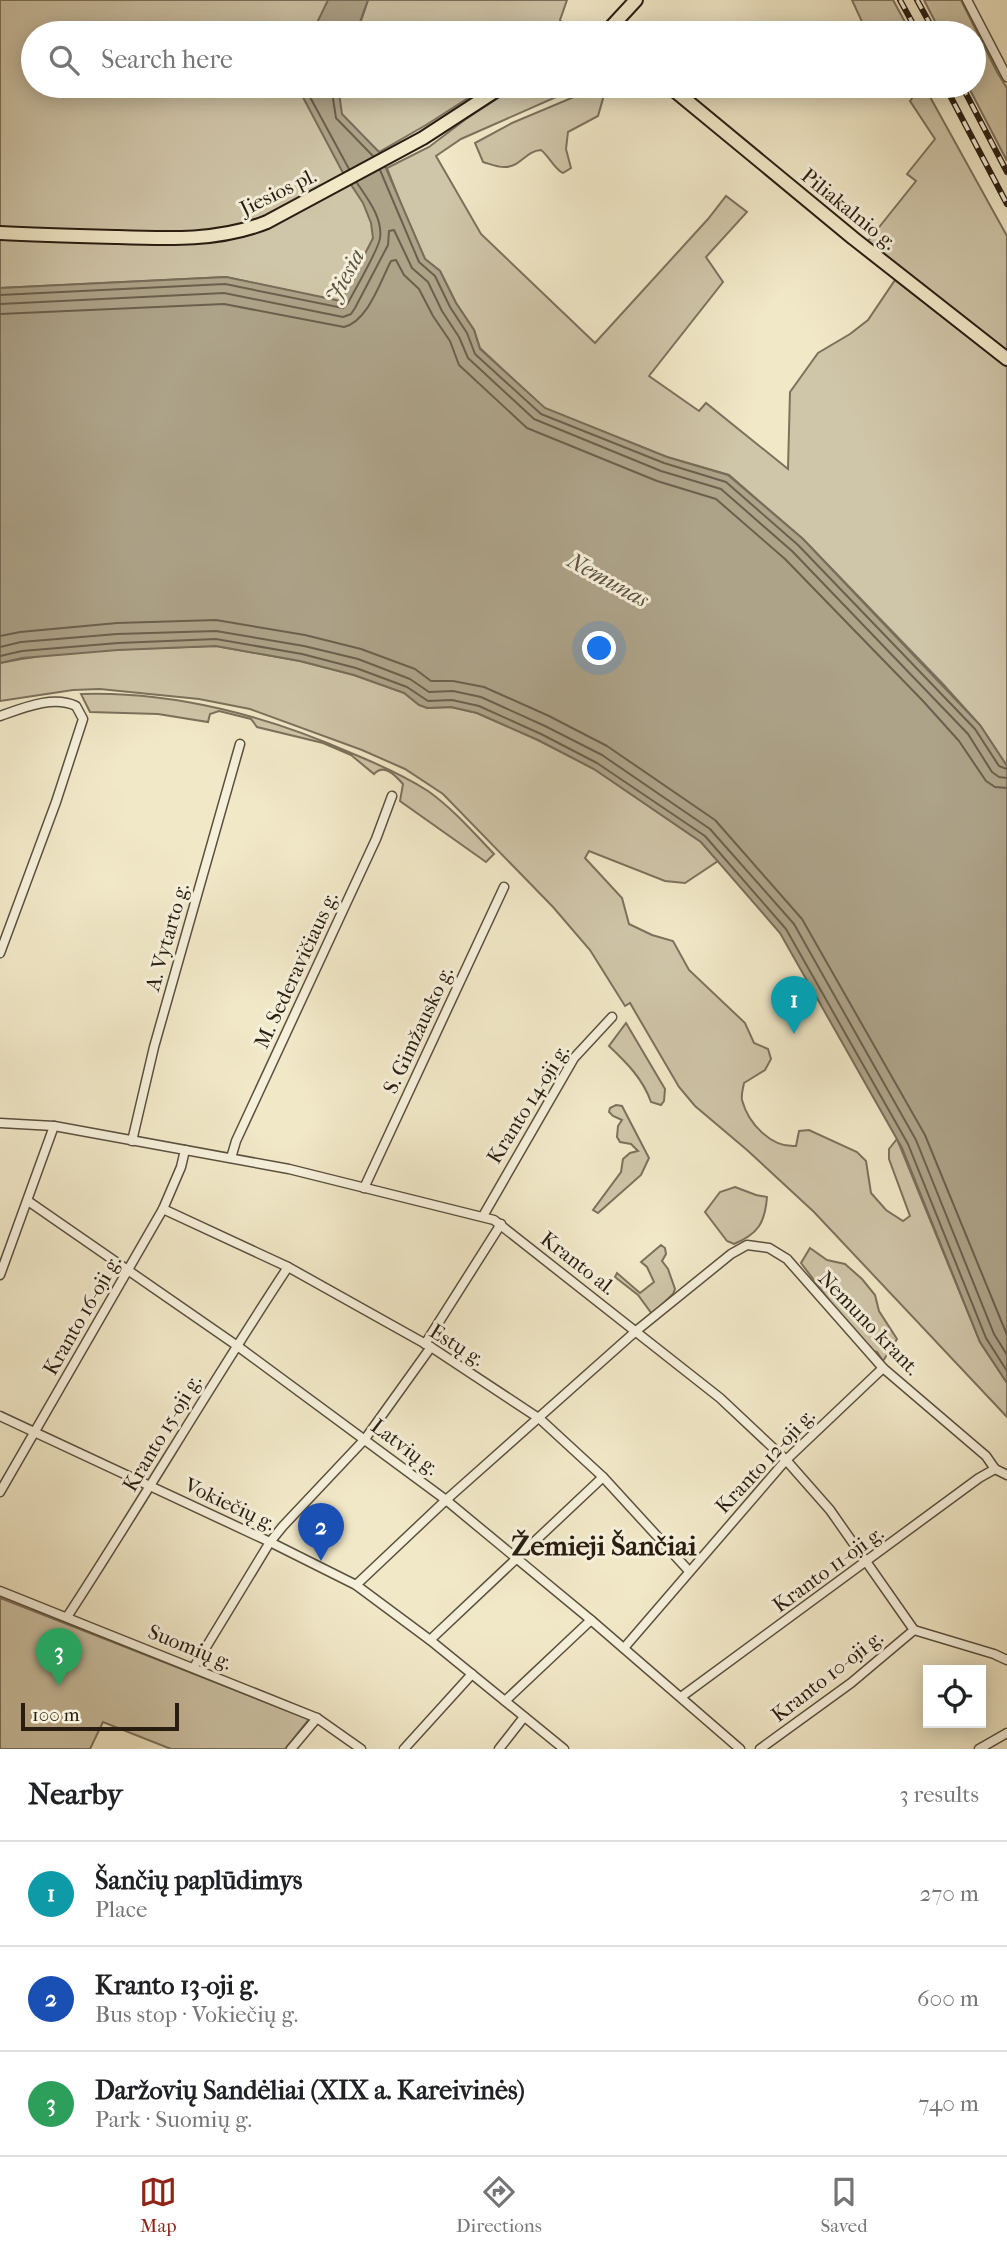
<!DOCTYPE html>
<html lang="en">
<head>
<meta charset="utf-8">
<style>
  body { margin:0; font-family:"IM FELL French Canon",serif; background:#f6f6f6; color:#202124 }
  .controls { position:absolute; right:21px; bottom:21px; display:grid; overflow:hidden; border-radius:0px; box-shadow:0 4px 18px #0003 }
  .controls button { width:63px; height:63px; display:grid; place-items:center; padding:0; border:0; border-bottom:2px solid #e0e0e0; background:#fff; color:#202124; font:35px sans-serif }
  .scale { position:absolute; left:21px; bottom:18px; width:158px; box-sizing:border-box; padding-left:7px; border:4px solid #291d11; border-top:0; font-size:19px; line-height:24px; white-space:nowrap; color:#291d11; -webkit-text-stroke:5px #f6f0db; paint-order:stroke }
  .you { position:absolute; left:600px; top:649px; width:24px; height:24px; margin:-18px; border:5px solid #fff; border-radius:50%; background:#1a73e8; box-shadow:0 0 0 10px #1a73e833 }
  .badge { display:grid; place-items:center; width:46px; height:46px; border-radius:50%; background:#8f2418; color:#fff; font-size:23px; font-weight:700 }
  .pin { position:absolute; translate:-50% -58px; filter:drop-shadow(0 2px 4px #0008) }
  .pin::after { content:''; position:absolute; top:37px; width:24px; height:21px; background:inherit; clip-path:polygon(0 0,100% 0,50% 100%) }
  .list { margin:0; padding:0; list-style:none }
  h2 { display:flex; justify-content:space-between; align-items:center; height:91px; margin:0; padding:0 28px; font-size:30px }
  h2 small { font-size:23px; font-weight:400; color:#757577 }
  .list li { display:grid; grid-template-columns:46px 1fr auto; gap:21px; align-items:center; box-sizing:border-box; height:105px; padding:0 28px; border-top:2px solid #e0e0e0 }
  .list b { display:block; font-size:26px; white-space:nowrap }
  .list p { margin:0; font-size:23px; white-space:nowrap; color:#757577 }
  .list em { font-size:23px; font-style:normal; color:#757577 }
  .icon { flex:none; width:38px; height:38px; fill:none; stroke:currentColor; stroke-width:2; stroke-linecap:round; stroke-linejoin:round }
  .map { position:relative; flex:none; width:1007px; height:1749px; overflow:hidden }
  .search { position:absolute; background:#fff; box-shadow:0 4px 18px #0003; left:21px; right:21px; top:21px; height:77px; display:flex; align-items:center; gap:18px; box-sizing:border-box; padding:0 24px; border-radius:38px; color:#757577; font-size:26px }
  .sheet { height:406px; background:#fff }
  nav { display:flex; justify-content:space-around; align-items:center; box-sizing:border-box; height:98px; border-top:2px solid #e0e0e0; background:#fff; font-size:19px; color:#757577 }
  nav a { display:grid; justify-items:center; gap:4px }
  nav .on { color:#8f2418 }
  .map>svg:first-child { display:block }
  .green { fill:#cfc5a8; stroke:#7c715c; stroke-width:2 }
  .water { fill:#ada389; stroke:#786d59; stroke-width:2 }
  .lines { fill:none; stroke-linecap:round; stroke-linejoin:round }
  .shore { stroke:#6b604d; stroke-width:2 }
  .minor-casing { stroke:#5b503e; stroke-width:11 }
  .primary-casing { stroke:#291d11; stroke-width:16 }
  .minor { stroke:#f6f0db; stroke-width:8 }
  .primary { stroke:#f1e8c7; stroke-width:12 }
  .rail-casing { stroke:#291d11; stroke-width:6 }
  .rail { stroke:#f6f0db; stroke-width:3.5; stroke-dasharray:10; stroke-linecap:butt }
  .labels { text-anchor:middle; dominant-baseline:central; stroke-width:6; stroke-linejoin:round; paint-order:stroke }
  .street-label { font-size:21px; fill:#291d11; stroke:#f6f0db }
  .water-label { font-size:23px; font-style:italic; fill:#5e5341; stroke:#f6f0db }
  .district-label { font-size:28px; font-weight:bold; fill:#291d11; stroke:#f6f0db }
</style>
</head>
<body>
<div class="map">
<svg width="1007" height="1749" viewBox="0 0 1007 1749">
  <rect width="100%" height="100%" fill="#f1e8c7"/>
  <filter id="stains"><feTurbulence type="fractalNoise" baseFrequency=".00286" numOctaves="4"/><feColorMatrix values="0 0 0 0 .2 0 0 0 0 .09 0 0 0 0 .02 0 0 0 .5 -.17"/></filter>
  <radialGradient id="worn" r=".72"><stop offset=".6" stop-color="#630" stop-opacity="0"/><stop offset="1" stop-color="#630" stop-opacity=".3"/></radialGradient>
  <g class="green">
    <polygon points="0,0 353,0 341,33 33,33 33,86 318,86 389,217 341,302 226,277 0,288"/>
    <polygon points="368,0 567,0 560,20 570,33 357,33"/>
    <polygon points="852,0 893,0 911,33 902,33 898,27 871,27 863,24"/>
    <polygon points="924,0 961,0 997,72 1007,88 1007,161 968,86 974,86 974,33 941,33"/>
    <polygon points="338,86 487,86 426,125 379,152 341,114"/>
    <polygon points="516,86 569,86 563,94 461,139 436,156 481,234 595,343 708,219 726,196 747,212 706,257 723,282 649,376 699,411 706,403 788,469 790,392 818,353 850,334 868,320 895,280 1007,367 1007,766 980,725 942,683 803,539 729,475 667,457 544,408 480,348 474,330 456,303 440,271 425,259 403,209 387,168 429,147 466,119"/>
    <path d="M578,86H601L604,95L598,116L568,132L566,149L571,168L563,173C555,170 549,156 541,150C526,151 521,166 506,167C499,168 490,164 483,162L475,143L512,123L574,97L577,92Z"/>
    <polygon points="913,86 924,86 1007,236 1007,352 868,241 916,181 907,174 935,139 910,101 916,93"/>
    <path d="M216,646L300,661L354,675L405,693L427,708L451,707L477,713L538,740L594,769L701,842L718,861L685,883L665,881L589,851L585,858L622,898L629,924L652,935L673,941L689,970L745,1023L754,1043L768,1049L771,1059L765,1070L744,1083C743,1089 741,1094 742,1100C748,1123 771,1148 796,1146L799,1131L809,1130L857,1152L866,1161L871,1193L886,1210L903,1221L910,1216L889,1159V1149L897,1139L980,1342L1007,1383V1417L814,1212L747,1150L695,1106L679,1087L630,1003L625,1006L590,950L553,907L443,794L405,769L362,750L250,709L199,699L100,689L73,690L0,701V663C70,648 144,649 216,646Z"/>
    <path d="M81,694C173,691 268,716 351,753C378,764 403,775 428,791C452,808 473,832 494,854L486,862L400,801L403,784C395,775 384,763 374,774L351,755L323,743L257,727L251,719L219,711L210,714L208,722L158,714L90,712Z"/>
    <path d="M626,1023L665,1089L664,1101L661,1105L651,1102C643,1079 627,1063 609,1046Z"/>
    <polygon points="616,1105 622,1106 649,1158 641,1175 598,1213 593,1210 621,1172 623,1159 630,1153 638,1151 631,1144 620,1142 617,1137 618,1126 622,1120 613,1116 609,1112 610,1108"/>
    <path d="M735,1187L756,1195L767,1197C765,1223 758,1234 734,1244L727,1241L705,1212L720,1192Z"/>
    <polygon points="661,1245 665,1248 666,1254 662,1261 668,1269 675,1289 673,1294 652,1314 638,1295 615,1277 617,1273 640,1293 654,1282 647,1267 641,1262"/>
    <polygon points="810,1248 827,1260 845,1264 862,1279 875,1295 879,1311 897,1339 883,1361 877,1352 872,1351 838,1312 801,1263"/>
    <polygon points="0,1598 309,1719 285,1749 171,1749 103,1722 90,1749 0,1749"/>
  </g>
  <g class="water">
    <polygon points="328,0 368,0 356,33 312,33"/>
    <polygon points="297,86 338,86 342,114 379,152 425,259 440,271 456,303 474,330 480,349 545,408 667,457 728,475 803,539 980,725 1007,766 1007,1383 980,1342 902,1148 780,933 701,842 594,769 538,740 477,713 451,707 427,708 419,705 404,693 354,675 300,661 216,646 118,650 22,658 0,663 0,288 226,277 341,301 373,238 371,223 363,203 342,171"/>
  </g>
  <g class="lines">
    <g class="shore">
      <polyline points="304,86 349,169"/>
      <polyline points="331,86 336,118 373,156"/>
      <polyline points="380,170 419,262 435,276 450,307 467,333 475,354 541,414 664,463 726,482 798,545 975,729 999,766 1007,769"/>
      <path d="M0,295L225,284L343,308L348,303C354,291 379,249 380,238C383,218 367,198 357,183"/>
      <polyline points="0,304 224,293 343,317 351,314 355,308 388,245 389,231 394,230 412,268 428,282 442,311 459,337 468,358 534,419 661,471 721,489 792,551 968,734 992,772 999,777 1007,778"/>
      <path d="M0,314L224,304L344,327C368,321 380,282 391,261L396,260L404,275L419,289L433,316L450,341L459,365L527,428L657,481L716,499L785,559L923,701L959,741L986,781L995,787L1007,788"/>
      <polyline points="0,636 20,632 117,623 216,620 305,635 361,649 415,669 431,681 453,681 484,687 549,716 607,746 715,820 802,919 925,1135 1007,1335"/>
      <polyline points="0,647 21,642 117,634 216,631 304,646 358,659 410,679 429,692 453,691 481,697 545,726 602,755 710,829 794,924 916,1140 994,1334 1007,1355"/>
      <polyline points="0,656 22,651 118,643 216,639 302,654 356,668 407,687 428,701 452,700 479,706 541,734 597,763 705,836 786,929 908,1144 986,1338 1007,1371"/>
    </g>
    <defs>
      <g id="minor">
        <polyline points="967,0 1007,77"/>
        <polyline points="767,33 788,28 895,28"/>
        <path d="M0,716C23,708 53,695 76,706L83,719L56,802L0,953"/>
        <polyline points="0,1123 54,1126 289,1169 494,1220 720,1398 786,1460 830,1510 914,1630 994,1654 1007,1660"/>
        <polyline points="132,1141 154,1047 240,744"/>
        <polyline points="231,1158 236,1141 376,839 392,796"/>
        <polyline points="364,1188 504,887"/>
        <polyline points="28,1201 236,1345 446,1500 591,1620 740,1749"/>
        <polyline points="163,1209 288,1267 431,1347 540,1419 603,1477 689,1571"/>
        <polyline points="483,1216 574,1058 612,1017"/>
        <polyline points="0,1275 54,1126"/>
        <polyline points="425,1344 501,1224"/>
        <polyline points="0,1416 270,1542 356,1585 430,1640 564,1749"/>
        <polyline points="0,1492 163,1209 181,1167 185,1150"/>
        <polyline points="356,1585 446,1500 636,1331 731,1254 747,1245 769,1248 787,1259 883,1368 986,1456 995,1469 1007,1475"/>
        <polyline points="0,1591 317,1718 361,1749"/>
        <path d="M67,1617C142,1502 212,1382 288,1267"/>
        <polyline points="430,1640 603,1477"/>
        <polyline points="624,1648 786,1460 883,1368"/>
        <polyline points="194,1667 270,1542 283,1526 365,1439 431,1347"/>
        <polyline points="681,1697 979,1478 995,1469"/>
        <polyline points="505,1701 591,1620"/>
        <polyline points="291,1749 317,1718"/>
        <polyline points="404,1749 472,1674"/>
        <polyline points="499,1749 524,1717"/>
        <polyline points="760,1749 851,1683 914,1630"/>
        <polyline points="979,1749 1007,1733"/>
      </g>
      <g id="primary">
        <polyline points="609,33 612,26 636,0"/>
        <polyline points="669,86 853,238 1007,359"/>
        <path d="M0,233C39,235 79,236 118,237C169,239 220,241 267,222L423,138L503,86"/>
      </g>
    </defs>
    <use href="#minor" class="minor-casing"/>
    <use href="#primary" class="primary-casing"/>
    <use href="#minor" class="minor"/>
    <use href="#primary" class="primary"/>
    <defs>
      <g id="rail">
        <polyline points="900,0 918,33"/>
        <polyline points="917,0 935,33"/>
        <polyline points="945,86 1007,204"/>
        <polyline points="962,86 1007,172"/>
      </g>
    </defs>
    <use href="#rail" class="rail-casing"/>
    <use href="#rail" class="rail"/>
  </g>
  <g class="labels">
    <g class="street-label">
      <text transform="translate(278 192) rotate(-26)">Jiesios pl.</text>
      <text transform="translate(849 209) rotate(39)">Piliakalnio g.</text>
      <text transform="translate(167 937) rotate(-74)">A. Vytarto g.</text>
      <text transform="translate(296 970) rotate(-65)">M. Sederavičiaus g.</text>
      <text transform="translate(418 1030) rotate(-65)">S. Gimžausko g.</text>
      <text transform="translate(528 1104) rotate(-58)">Kranto 14-oji g.</text>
      <text transform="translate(578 1263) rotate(38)">Kranto al.</text>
      <text transform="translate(82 1315) rotate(-60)">Kranto 16-oji g.</text>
      <text transform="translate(869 1323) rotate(46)">Nemuno krant.</text>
      <text transform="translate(457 1345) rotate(32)">Estų g.</text>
      <text transform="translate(162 1433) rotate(-59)">Kranto 15-oji g.</text>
      <text transform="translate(405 1447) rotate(37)">Latvių g.</text>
      <text transform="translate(765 1461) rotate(-47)">Kranto 12-oji g.</text>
      <text transform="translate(230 1504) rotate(25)">Vokiečių g.</text>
      <text transform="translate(828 1569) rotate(-36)">Kranto 11-oji g.</text>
      <text transform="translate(190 1647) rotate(22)">Suomių g.</text>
      <text transform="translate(827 1676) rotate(-38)">Kranto 10-oji g.</text>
    </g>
    <g class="water-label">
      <text transform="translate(345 276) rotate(-62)">Jiesia</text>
      <text transform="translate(608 580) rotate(29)">Nemunas</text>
    </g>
    <g class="district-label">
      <text x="604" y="1545">Žemieji Šančiai</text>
    </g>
  </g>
  <rect width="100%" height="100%" filter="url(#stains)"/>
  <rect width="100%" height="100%" fill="url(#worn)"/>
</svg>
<div class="controls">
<button><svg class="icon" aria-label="locate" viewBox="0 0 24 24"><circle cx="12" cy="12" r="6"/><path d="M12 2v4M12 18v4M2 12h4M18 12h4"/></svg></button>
</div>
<div class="scale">100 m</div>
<div class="you"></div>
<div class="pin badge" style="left:794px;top:1034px;background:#0f9aa8">1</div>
<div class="pin badge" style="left:321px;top:1561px;background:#1a4fb4">2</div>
<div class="pin badge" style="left:59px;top:1686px;background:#2e9e5b">3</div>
<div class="search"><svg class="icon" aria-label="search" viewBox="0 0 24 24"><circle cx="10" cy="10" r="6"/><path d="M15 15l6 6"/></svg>Search here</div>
</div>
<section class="sheet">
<h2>Nearby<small>3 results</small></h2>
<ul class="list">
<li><span class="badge" style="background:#0f9aa8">1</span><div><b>Šančių paplūdimys</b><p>Place</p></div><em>270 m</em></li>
<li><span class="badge" style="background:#1a4fb4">2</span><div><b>Kranto 13-oji g.</b><p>Bus stop · Vokiečių g.</p></div><em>600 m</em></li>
<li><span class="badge" style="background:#2e9e5b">3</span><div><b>Daržovių Sandėliai (XIX a. Kareivinės)</b><p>Park · Suomių g.</p></div><em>740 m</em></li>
</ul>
</section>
<nav>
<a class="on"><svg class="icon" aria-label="map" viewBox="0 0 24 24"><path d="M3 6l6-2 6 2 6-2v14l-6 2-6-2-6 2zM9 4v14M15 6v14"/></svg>Map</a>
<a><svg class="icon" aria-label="directions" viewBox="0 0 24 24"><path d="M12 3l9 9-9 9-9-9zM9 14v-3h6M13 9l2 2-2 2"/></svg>Directions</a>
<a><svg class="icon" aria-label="saved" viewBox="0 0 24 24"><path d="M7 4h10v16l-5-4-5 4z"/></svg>Saved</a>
</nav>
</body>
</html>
